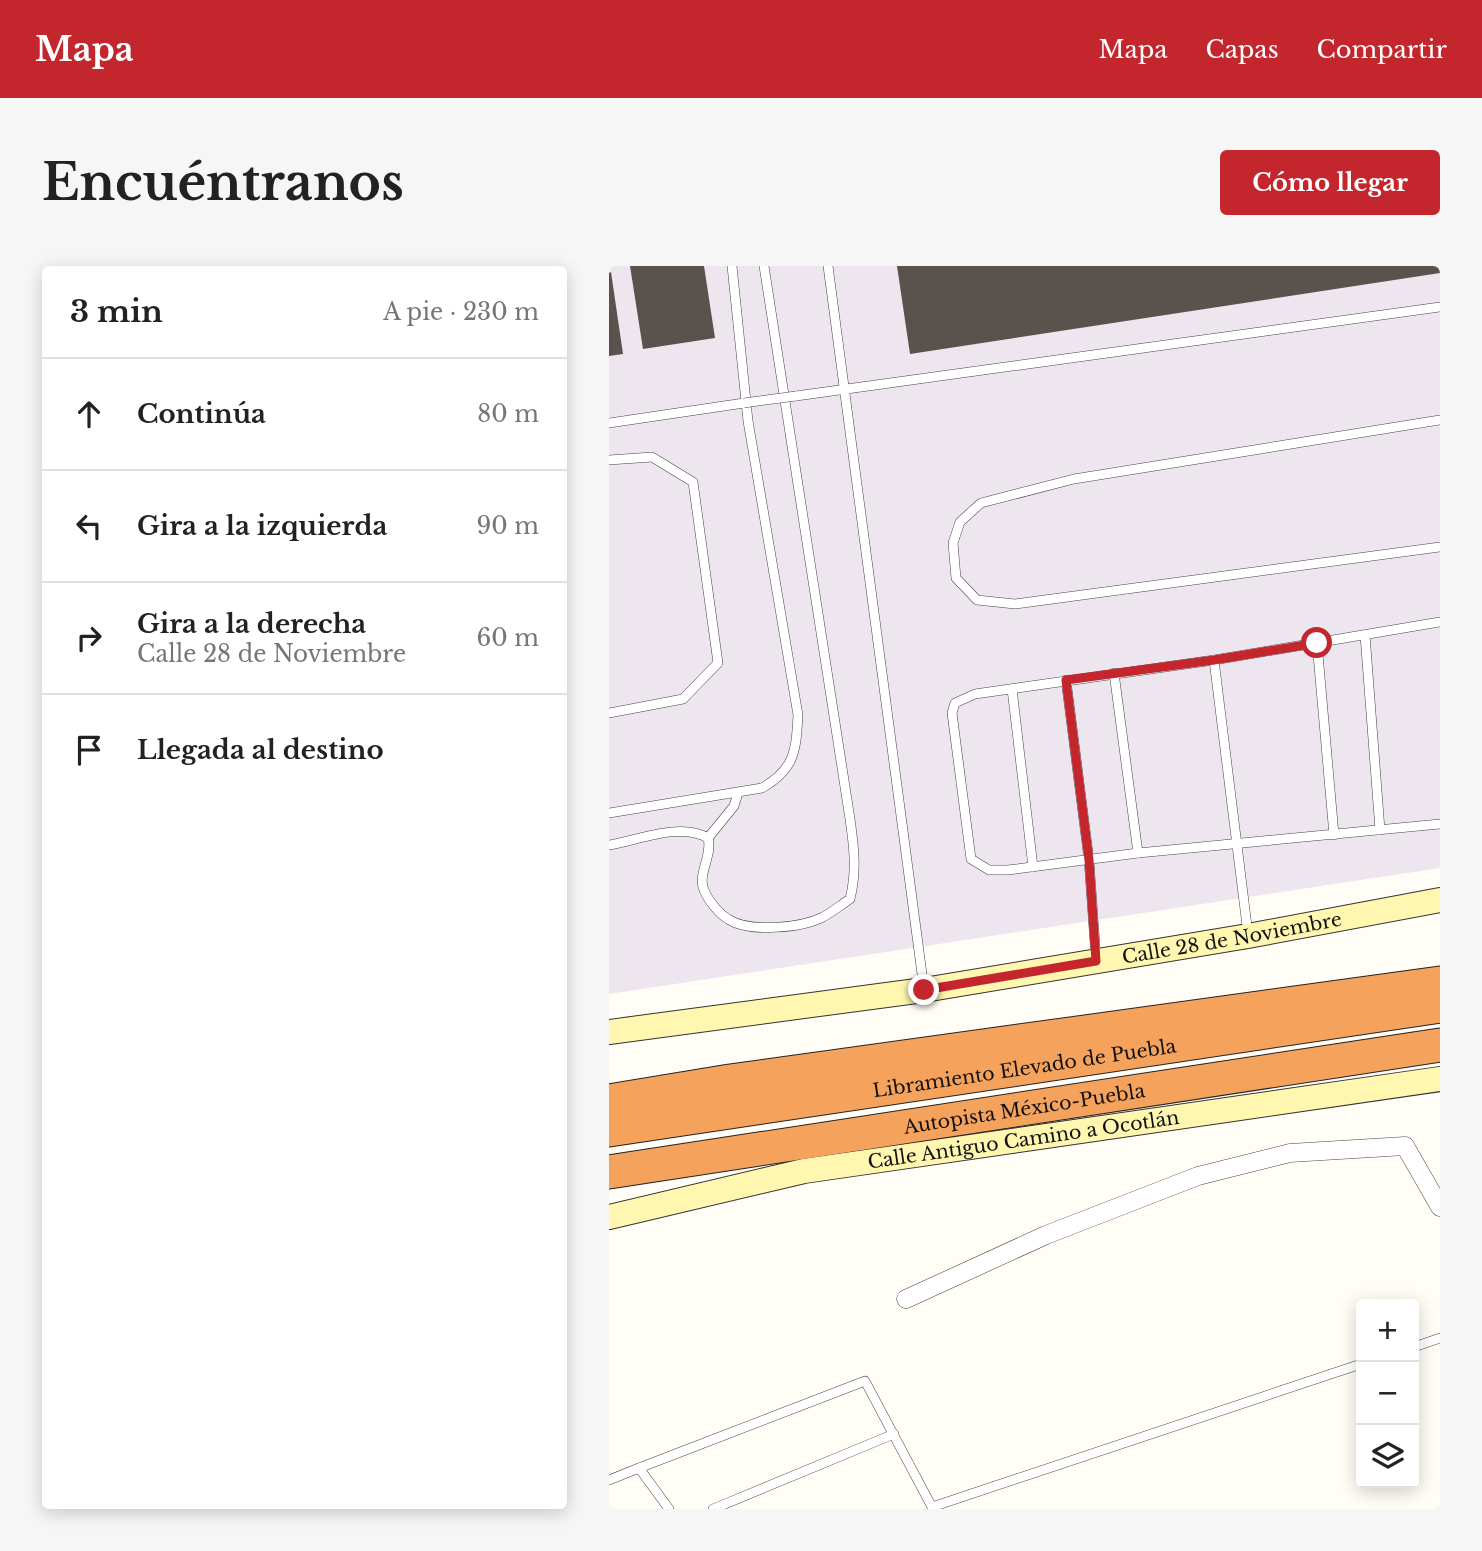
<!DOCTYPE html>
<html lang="es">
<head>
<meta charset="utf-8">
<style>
  body { margin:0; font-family:"Libre Baskerville",serif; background:#f6f6f6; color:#222 }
  .controls { position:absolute; right:21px; bottom:21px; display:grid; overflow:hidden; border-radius:7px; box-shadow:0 4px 18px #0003 }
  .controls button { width:63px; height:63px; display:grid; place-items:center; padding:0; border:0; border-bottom:2px solid #e0e0e0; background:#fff; color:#222; font:35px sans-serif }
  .stop { position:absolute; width:21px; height:21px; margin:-16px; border:5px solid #c4262e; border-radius:50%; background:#fff }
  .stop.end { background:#c4262e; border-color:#fff; box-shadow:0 2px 7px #0008 }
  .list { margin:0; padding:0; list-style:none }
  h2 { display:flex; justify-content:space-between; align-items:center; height:91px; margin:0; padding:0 28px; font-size:30px }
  h2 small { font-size:23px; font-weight:400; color:#767676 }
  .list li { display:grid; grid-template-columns:46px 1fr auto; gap:21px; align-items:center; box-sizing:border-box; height:112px; padding:0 28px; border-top:2px solid #e0e0e0 }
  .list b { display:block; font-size:26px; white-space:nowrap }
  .list p { margin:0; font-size:23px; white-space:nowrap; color:#767676 }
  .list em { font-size:23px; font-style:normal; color:#767676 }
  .icon { flex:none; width:38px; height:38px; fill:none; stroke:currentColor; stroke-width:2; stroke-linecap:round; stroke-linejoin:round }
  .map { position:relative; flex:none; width:831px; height:1243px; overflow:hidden; border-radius:7px }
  header { display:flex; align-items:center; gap:42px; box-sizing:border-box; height:98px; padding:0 35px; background:#c4262e; color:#fff }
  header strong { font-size:33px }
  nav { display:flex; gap:38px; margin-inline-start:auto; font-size:24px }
  .intro { display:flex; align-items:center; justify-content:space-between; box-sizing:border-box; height:168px; padding:0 42px }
  h1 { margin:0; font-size:49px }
  .button { padding:18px 32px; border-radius:7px; background:#c4262e; color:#fff; font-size:24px; font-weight:700 }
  main { display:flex; gap:42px; padding:0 42px }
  aside { flex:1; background:#fff; border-radius:7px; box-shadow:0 4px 18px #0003 }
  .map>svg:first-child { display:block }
  .industrial { fill:#eee6ef }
  .building { fill:#5a524d }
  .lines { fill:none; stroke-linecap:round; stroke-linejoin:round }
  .lane-casing { stroke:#444; stroke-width:10 }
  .street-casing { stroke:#444; stroke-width:19 }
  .secondary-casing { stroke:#333; stroke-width:26 }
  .highway-casing { stroke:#222; stroke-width:35 }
  .lane { stroke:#fff; stroke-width:9 }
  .street { stroke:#fff; stroke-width:18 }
  .secondary { stroke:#fff6b0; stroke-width:24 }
  .highway { stroke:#f5a25d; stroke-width:33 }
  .lane-bridge-casing { stroke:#444; stroke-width:10; stroke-linecap:butt }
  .lane-bridge { stroke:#fff; stroke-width:9 }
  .route { stroke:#c4262e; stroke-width:9 }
  .labels { text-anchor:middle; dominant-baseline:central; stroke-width:7; stroke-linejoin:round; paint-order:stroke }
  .street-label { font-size:19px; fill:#111; stroke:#fff }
</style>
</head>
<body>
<header>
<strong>Mapa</strong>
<nav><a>Mapa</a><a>Capas</a><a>Compartir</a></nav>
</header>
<div class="intro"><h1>Encuéntranos</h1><a class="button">Cómo llegar</a></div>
<main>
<aside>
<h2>3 min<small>A pie · 230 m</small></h2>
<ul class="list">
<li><svg class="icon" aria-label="ahead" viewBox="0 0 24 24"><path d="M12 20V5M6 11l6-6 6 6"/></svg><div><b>Continúa</b></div><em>80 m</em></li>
<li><svg class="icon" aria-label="left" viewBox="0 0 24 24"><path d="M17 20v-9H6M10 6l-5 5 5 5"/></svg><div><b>Gira a la izquierda</b></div><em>90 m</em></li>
<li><svg class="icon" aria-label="right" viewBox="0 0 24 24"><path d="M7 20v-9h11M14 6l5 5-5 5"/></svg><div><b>Gira a la derecha</b><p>Calle 28 de Noviembre</p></div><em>60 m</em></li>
<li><svg class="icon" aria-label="arrive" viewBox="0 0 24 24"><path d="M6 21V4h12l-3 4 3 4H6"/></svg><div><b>Llegada al destino</b></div></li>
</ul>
</aside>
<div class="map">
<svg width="831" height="1243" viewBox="0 0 831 1243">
  <rect width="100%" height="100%" fill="#fffdf5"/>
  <polygon class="industrial" points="0,0 831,0 831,602 0,728"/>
  <g class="building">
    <polygon points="21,0 95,0 106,72 34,83"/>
    <polygon points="288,0 831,0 831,7 301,88"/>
    <polygon points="2,6 14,88 0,90 0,7"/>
  </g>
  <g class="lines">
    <defs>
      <g id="lane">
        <polyline points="219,0 315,723"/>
        <polyline points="187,130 831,41"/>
        <polyline points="831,154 465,213 372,237 351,256 344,277 347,312 368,334 406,338 831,281"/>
        <polyline points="0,157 135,137"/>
        <polyline points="0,194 43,191 84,216 109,397 74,433 0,447"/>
        <polyline points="831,356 605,394 366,428 346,437 343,447 362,593 380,604 399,604 529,587 831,558"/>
        <polyline points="756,369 771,564"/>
        <polyline points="708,377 725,569"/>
        <polyline points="605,394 639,668"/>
        <polyline points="505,407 529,587"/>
        <polyline points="457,414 480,594 487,693"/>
        <polyline points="403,423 424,601"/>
        <path d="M0,547L153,522C186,503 187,485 189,449L139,155L123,0"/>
        <polyline points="99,572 125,540 129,527"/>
        <path d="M0,579C30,574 71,556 99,572C104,589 88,608 95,624C99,634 110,648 119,653C140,667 192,662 214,651C223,646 232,639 241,633C248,605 245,581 241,553L155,0"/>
        <polyline points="805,1081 831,1072"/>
        <polyline points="30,1202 256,1115 323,1241 752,1098"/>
        <polyline points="0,1214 30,1202 60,1243"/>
        <polyline points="104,1243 285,1168"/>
      </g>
      <polyline id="street" points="297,1033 437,969 589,910 681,887 796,880 831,941"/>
      <g id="secondary">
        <path id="s1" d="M0,766L315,724L639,670L831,634"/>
        <path id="s2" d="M0,951L195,905L831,813"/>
      </g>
      <g id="highway">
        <polyline points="0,835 121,815 831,717"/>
        <path id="s3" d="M0,864L831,740"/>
        <path id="s4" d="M0,906L831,779"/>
      </g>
    </defs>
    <use href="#lane" class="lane-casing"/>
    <use href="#street" class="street-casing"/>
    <use href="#secondary" class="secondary-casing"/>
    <use href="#highway" class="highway-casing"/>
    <use href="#lane" class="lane"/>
    <use href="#street" class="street"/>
    <use href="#secondary" class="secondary"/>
    <use href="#highway" class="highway"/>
    <defs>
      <polyline id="lane-bridge" points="135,137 187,130"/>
    </defs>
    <use href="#lane-bridge" class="lane-bridge-casing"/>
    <use href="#lane-bridge" class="lane-bridge"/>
  </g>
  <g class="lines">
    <polyline class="route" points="315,724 487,695 480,594 457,414 605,394 708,377"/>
  </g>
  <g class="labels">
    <g class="street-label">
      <text stroke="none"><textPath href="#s1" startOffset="630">Calle 28 de Noviembre</textPath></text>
      <text stroke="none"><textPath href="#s3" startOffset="420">Libramiento Elevado de Puebla</textPath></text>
      <text stroke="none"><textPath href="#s4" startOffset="420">Autopista México-Puebla</textPath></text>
      <text stroke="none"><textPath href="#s2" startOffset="422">Calle Antiguo Camino a Ocotlán</textPath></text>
    </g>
  </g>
</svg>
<div class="controls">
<button>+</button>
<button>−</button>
<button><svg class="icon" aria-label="layers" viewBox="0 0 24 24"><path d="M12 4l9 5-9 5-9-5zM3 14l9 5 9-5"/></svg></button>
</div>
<div class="stop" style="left:708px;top:377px"></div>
<div class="stop end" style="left:315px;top:724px"></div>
</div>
</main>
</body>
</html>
